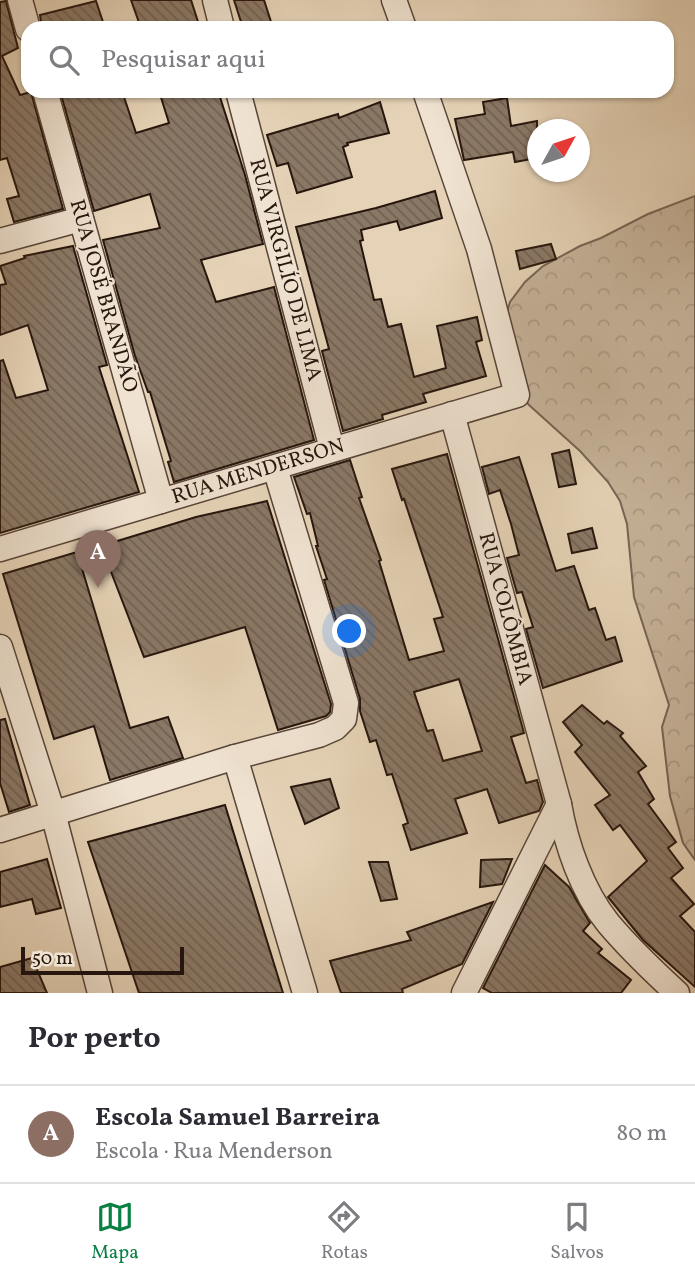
<!DOCTYPE html>
<html lang="pt">
<head>
<meta charset="utf-8">
<style>
  body { margin:0; font-family:Vollkorn,serif; background:#f7f7f7; color:#2b2b33 }
  .compass { position:absolute; left:527px; top:119px; width:63px; height:63px; border-radius:50%; background:#fff; box-shadow:0 2px 5px #0004; rotate:50deg }
  .scale { position:absolute; left:21px; bottom:18px; width:163px; box-sizing:border-box; padding-left:7px; border:4px solid #27160e; border-top:0; font-size:19px; line-height:24px; white-space:nowrap; color:#27160e; -webkit-text-stroke:5px #efe2d0; paint-order:stroke }
  .you { position:absolute; left:350px; top:632px; width:24px; height:24px; margin:-18px; border:5px solid #fff; border-radius:50%; background:#1a73e8; box-shadow:0 0 0 10px #1a73e833 }
  .badge { display:grid; place-items:center; width:46px; height:46px; border-radius:50%; background:#0b8043; color:#fff; font-size:23px; font-weight:700 }
  .pin { position:absolute; translate:-50% -58px; filter:drop-shadow(0 2px 4px #0008) }
  .pin::after { content:''; position:absolute; top:37px; width:24px; height:21px; background:inherit; clip-path:polygon(0 0,100% 0,50% 100%) }
  .list { margin:0; padding:0; list-style:none }
  h2 { display:flex; justify-content:space-between; align-items:center; height:91px; margin:0; padding:0 28px; font-size:30px }
  h2 small { font-size:23px; font-weight:400; color:#7c7c81 }
  .list li { display:grid; grid-template-columns:46px 1fr auto; gap:21px; align-items:center; box-sizing:border-box; height:98px; padding:0 28px; border-top:2px solid #e1e1e2 }
  .list b { display:block; font-size:26px; white-space:nowrap }
  .list p { margin:0; font-size:23px; white-space:nowrap; color:#7c7c81 }
  .list em { font-size:23px; font-style:normal; color:#7c7c81 }
  .icon { flex:none; width:38px; height:38px; fill:none; stroke:currentColor; stroke-width:2; stroke-linecap:round; stroke-linejoin:round }
  .map { position:relative; flex:none; width:695px; height:993px; overflow:hidden }
  .search { position:absolute; background:#fff; box-shadow:0 2px 5px #0004; left:21px; right:21px; top:21px; height:77px; display:flex; align-items:center; gap:18px; box-sizing:border-box; padding:0 24px; border-radius:21px; color:#7c7c81; font-size:26px }
  .sheet { height:189px; background:#fff }
  nav { display:flex; justify-content:space-around; align-items:center; box-sizing:border-box; height:98px; border-top:2px solid #e1e1e2; background:#fff; font-size:19px; color:#7c7c81 }
  nav a { display:grid; justify-items:center; gap:4px }
  nav .on { color:#0b8043 }
  .map>svg:first-child { display:block }
  .forest { fill:url(#forest-crowns); stroke:#766454; stroke-width:2 }
  .building { fill:url(#building-back-hatch); stroke:#27160e; stroke-width:2; fill-rule:evenodd }
  .lines { fill:none; stroke-linecap:round; stroke-linejoin:round }
  .minor-casing { stroke:#574538; stroke-width:27 }
  .minor { stroke:#efe2d0; stroke-width:24 }
  .labels { text-anchor:middle; dominant-baseline:central; stroke-width:5; stroke-linejoin:round; paint-order:stroke }
  .street-label { font-size:21px; fill:#27160e; stroke:#efe2d0 }
</style>
</head>
<body>
<div class="map">
<svg width="695" height="993" viewBox="0 0 695 993">
  <defs>
    <pattern id="forest-crowns" width="20" height="18" patternUnits="userSpaceOnUse" patternTransform="scale(1.75)"><rect width="20" height="18" fill="#c6b39a"/><path d="M2 6a3 3 0 1 1 6 0M12 15a3 3 0 1 1 6 0" fill="none" stroke="#aa9984"/></pattern>
    <pattern id="building-back-hatch" width="6" height="6" patternUnits="userSpaceOnUse" patternTransform="scale(1.75)"><rect width="6" height="6" fill="#8a7866"/><path d="M-1 5l2 2M0 0l6 6M5-1l2 2" fill="none" stroke="#716152"/></pattern>
  </defs>
  <rect width="100%" height="100%" fill="#e6d3b7"/>
  <filter id="stains"><feTurbulence type="fractalNoise" baseFrequency=".00286" numOctaves="4"/><feColorMatrix values="0 0 0 0 .2 0 0 0 0 .09 0 0 0 0 .02 0 0 0 .5 -.17"/></filter>
  <radialGradient id="worn" r=".72"><stop offset=".6" stop-color="#630" stop-opacity="0"/><stop offset="1" stop-color="#630" stop-opacity=".3"/></radialGradient>
  <polygon class="forest" points="695,196 695,860 683,843 670,796 662,727 669,705 634,597 627,524 620,501 608,482 580,451 529,405 516,389 504,322 510,302 525,282 543,266 580,246 601,238 648,214"/>
  <g class="building">
    <polygon points="131,0 191,0 200,28 141,28"/>
    <polygon points="234,0 264,0 273,28 243,28"/>
    <polygon points="6,1 18,48 2,56 20,95 31,92 63,209 14,222 7,199 19,196 7,158 0,160 0,2"/>
    <polygon points="96,1 105,28 42,28 40,15"/>
    <polygon points="60,91 122,91 136,133 169,123 159,91 218,91 245,175 263,244 201,260 216,302 274,287 314,440 174,482 168,462 171,461 150,392 148,392 135,356 103,240 160,228 150,194 94,211"/>
    <polygon points="507,98 511,126 537,121 537,158 515,162 513,152 464,160 455,119 485,114 483,102"/>
    <polygon points="380,102 389,133 347,143 348,145 343,147 352,177 297,193 288,163 277,166 267,135 338,114 339,118"/>
    <polygon points="435,191 442,218 400,230 397,221 361,230 363,240 360,241 374,300 381,299 388,327 401,324 414,377 446,368 437,326 477,317 482,340 476,342 486,376 423,394 426,402 382,415 383,419 343,431 322,351 329,349 296,227 376,208"/>
    <polygon points="551,244 556,259 520,269 516,251"/>
    <polygon points="73,246 107,365 99,367 139,492 0,533 0,361 3,360 16,398 48,390 28,325 0,335 0,285 6,284 0,266 25,258 24,256"/>
    <polygon points="569,450 576,484 559,487 552,454"/>
    <path d="M447,454L524,733L511,737L526,783L537,780L543,802L539,811L499,823L487,789L455,799L467,833L411,850L403,825L408,823L392,774L387,775L376,740L370,742L360,711V699L324,580L327,579L316,546H318L310,513L307,514L294,477L350,460L362,497L359,498L381,560L379,561L409,660L444,651L434,619L443,617L404,499L402,500L392,469ZM459,679L482,751L443,761L433,730L427,731L414,692Z"/>
    <polygon points="519,457 556,571 574,566 589,610 595,608 606,640 615,637 622,661 543,688 526,629 533,627 522,592 517,593 507,558 519,555 511,524 500,490 489,494 482,467"/>
    <polygon points="267,501 331,704 330,712 326,716 278,730 245,627 144,657 101,546 196,517"/>
    <polygon points="592,528 597,548 572,553 568,534"/>
    <polygon points="77,552 130,728 168,717 183,758 110,780 94,726 54,739 3,574"/>
    <polygon points="582,705 604,724 607,721 623,733 620,736 646,766 638,772 654,799 648,804 676,842 668,848 683,868 671,878 694,904 680,916 695,932 695,987 643,940 608,897 647,861 620,825 613,830 595,805 610,795 575,752 582,745 563,722"/>
    <polygon points="5,719 30,805 9,812 0,783 0,720"/>
    <polygon points="330,779 339,808 305,824 291,787"/>
    <polygon points="225,805 283,993 139,993 88,842"/>
    <polygon points="47,859 61,908 36,914 32,899 0,907 0,872"/>
    <polygon points="512,859 502,884 480,887 481,860"/>
    <polygon points="369,862 388,862 397,899 381,901"/>
    <polygon points="545,865 569,887 590,923 583,931 602,949 598,953 631,980 621,993 492,993 483,988"/>
    <polygon points="493,902 462,964 402,989 403,993 341,993 330,961 411,940 407,932"/>
    <polygon points="32,958 47,993 0,993 0,967"/>
  </g>
  <g class="lines">
    <defs>
      <g id="minor">
        <polyline points="20,0 28,29"/>
        <polyline points="215,0 222,28"/>
        <polyline points="394,0 404,28"/>
        <polyline points="45,91 161,501"/>
        <polyline points="238,91 332,449"/>
        <polyline points="0,241 81,219"/>
        <path d="M452,414L559,804C566,844 582,891 608,923C629,948 653,971 677,993"/>
        <polyline points="0,549 517,395 479,249 425,91"/>
        <polyline points="0,647 53,813 100,993"/>
        <polyline points="235,757 305,993"/>
        <polyline points="0,830 235,757 319,735 335,728 344,719 346,703 275,468"/>
        <polyline points="464,993 559,804"/>
      </g>
    </defs>
    <use href="#minor" class="minor-casing"/>
    <use href="#minor" class="minor"/>
  </g>
  <g class="labels">
    <g class="street-label">
      <text transform="translate(285 270) rotate(75)">RUA VIRGILÍO DE LIMA</text>
      <text transform="translate(103 296) rotate(74)">RUA JOSÉ BRANDÃO</text>
      <text transform="translate(258 472) rotate(-17)">RUA MENDERSON</text>
      <text transform="translate(505 609) rotate(75)">RUA COLÔMBIA</text>
    </g>
  </g>
  <rect width="100%" height="100%" filter="url(#stains)"/>
  <rect width="100%" height="100%" fill="url(#worn)"/>
</svg>
<svg class="compass" viewBox="-18 -18 36 36"><path d="M0-13l5 13h-10z" fill="#e53935"/><path d="M0 13l5-13h-10z" fill="#7c7c81"/></svg>
<div class="scale">50 m</div>
<div class="you"></div>
<div class="pin badge" style="left:98px;top:588px;background:#8d6e63">A</div>
<div class="search"><svg class="icon" aria-label="search" viewBox="0 0 24 24"><circle cx="10" cy="10" r="6"/><path d="M15 15l6 6"/></svg>Pesquisar aqui</div>
</div>
<section class="sheet">
<h2>Por perto<small></small></h2>
<ul class="list">
<li><span class="badge" style="background:#8d6e63">A</span><div><b>Escola Samuel Barreira</b><p>Escola · Rua Menderson</p></div><em>80 m</em></li>
</ul>
</section>
<nav>
<a class="on"><svg class="icon" aria-label="map" viewBox="0 0 24 24"><path d="M3 6l6-2 6 2 6-2v14l-6 2-6-2-6 2zM9 4v14M15 6v14"/></svg>Mapa</a>
<a><svg class="icon" aria-label="directions" viewBox="0 0 24 24"><path d="M12 3l9 9-9 9-9-9zM9 14v-3h6M13 9l2 2-2 2"/></svg>Rotas</a>
<a><svg class="icon" aria-label="saved" viewBox="0 0 24 24"><path d="M7 4h10v16l-5-4-5 4z"/></svg>Salvos</a>
</nav>
</body>
</html>
